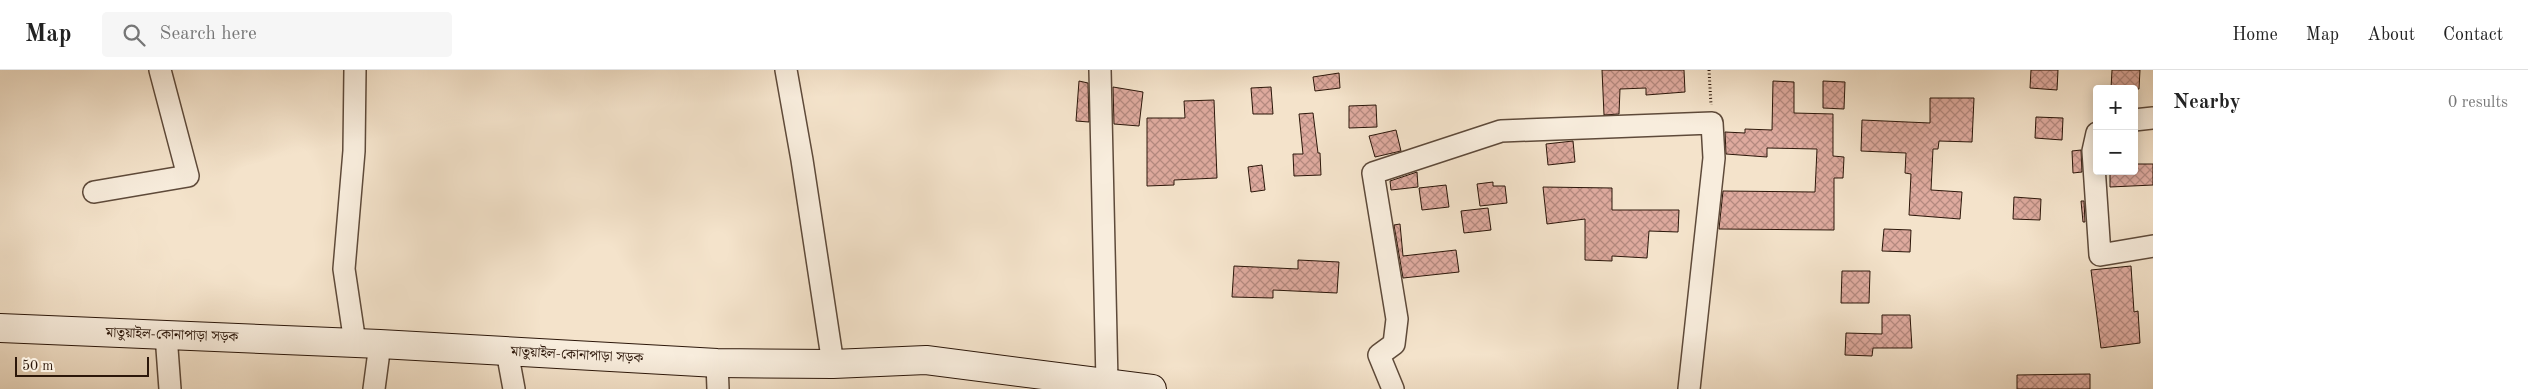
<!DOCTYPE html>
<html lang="en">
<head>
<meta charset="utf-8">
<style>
  body { margin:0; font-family:"Old Standard TT","Noto Serif Bengali",serif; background:#f6f6f6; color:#222 }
  .controls { position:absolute; right:15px; top:15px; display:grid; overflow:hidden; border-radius:5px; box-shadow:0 2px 12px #0003 }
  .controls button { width:45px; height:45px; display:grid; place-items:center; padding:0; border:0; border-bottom:1px solid #e0e0e0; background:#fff; color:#222; font:25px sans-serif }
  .scale { position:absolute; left:15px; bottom:12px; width:134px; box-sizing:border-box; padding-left:5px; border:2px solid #2c170a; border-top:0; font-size:14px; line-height:18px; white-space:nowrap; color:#2c170a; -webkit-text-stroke:4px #f8eddd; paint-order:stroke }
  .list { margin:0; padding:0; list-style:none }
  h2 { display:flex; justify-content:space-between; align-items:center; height:65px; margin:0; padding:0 20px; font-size:21px }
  h2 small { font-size:16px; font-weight:400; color:#767676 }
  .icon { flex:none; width:28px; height:28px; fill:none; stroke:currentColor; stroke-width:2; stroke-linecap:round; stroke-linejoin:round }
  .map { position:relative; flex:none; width:2153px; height:319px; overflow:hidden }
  header { display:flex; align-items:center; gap:30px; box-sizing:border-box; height:70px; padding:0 25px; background:#fff; border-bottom:1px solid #e0e0e0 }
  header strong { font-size:24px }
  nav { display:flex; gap:28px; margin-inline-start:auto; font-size:18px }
  .search { width:350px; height:45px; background:#f6f6f6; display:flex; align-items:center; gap:12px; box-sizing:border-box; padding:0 18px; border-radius:5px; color:#767676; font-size:19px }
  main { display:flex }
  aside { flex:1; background:#fff }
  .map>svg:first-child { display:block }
  .building { fill:url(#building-cross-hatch); stroke:#2c170a }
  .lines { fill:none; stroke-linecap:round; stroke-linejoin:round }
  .minor-casing { stroke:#5e4a3a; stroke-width:24 }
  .secondary-casing { stroke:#2c170a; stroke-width:30 }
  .path { stroke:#2c170a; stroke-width:3; stroke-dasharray:1 2.5; stroke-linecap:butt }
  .minor { stroke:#f8eddd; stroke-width:21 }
  .secondary { stroke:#f8eddd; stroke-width:28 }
  .labels { text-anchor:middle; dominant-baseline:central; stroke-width:5; stroke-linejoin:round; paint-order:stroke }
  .street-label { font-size:14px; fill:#2c170a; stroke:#f8eddd }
</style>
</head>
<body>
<header>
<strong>Map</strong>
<div class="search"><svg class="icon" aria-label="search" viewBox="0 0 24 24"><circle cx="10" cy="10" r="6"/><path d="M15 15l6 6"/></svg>Search here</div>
<nav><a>Home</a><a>Map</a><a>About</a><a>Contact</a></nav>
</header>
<main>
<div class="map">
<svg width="2153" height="319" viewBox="0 0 2153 319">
  <defs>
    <pattern id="building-cross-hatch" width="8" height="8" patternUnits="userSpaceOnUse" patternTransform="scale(1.25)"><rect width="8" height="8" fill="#deaa9e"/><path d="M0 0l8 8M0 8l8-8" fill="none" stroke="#b4897f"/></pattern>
  </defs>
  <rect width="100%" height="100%" fill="#f4e3cb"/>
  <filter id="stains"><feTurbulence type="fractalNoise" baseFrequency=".004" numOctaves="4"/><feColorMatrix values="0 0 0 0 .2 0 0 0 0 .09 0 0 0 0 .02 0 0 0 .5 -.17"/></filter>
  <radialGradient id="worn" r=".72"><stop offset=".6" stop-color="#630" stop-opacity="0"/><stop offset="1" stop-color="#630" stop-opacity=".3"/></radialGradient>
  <g class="building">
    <polygon points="1602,0 1684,0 1685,22 1646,25 1646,18 1620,19 1619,44 1604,45"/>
    <polygon points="2031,0 2058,0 2057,20 2030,18"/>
    <polygon points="2112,0 2140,0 2139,19 2111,19"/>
    <polygon points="1339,3 1340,18 1315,21 1313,7"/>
    <polygon points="1079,11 1088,13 1089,52 1076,51"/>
    <polygon points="1773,11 1794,12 1794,43 1833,44 1833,86 1844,87 1843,108 1834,108 1834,160 1719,159 1723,121 1815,122 1817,79 1767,78 1767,87 1726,84 1725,62 1745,63 1745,59 1772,60"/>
    <polygon points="1823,11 1845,12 1844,39 1823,38"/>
    <polygon points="1113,17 1143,22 1139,56 1114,54"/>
    <polygon points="1271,17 1273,44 1253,44 1251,18"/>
    <polygon points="1930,28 1974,28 1972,72 1939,71 1938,79 1933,79 1931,120 1962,122 1960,149 1909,145 1911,104 1905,103 1906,83 1861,81 1862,50 1930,53"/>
    <polygon points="1214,30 1217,108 1174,110 1174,115 1147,116 1147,48 1185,48 1184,31"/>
    <polygon points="1376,35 1377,57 1349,58 1349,36"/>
    <polygon points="1313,43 1318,83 1320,83 1321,105 1294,106 1293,84 1303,84 1299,44"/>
    <polygon points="2036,47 2063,48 2062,70 2035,68"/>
    <polygon points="1396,60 1401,81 1375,87 1369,66"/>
    <polygon points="1573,71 1575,92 1548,95 1546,74"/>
    <polygon points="2081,80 2082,102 2073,103 2072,81"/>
    <polygon points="2134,94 2153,94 2153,115 2110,117 2110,101 2134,101"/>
    <polygon points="1262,95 1265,120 1251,122 1248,97"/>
    <polygon points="1417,102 1418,117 1391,120 1390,111"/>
    <polygon points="1493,112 1493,116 1505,116 1507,133 1480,136 1477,114"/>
    <polygon points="1446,115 1449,137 1422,140 1419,118"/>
    <polygon points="1543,117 1612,118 1612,140 1679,140 1678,162 1649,161 1647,188 1612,186 1612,191 1585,190 1585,149 1547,154"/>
    <polygon points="2014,127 2041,129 2040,150 2013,149"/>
    <polygon points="2081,131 2084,131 2085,152 2083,152"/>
    <polygon points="1488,138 1491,160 1464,163 1461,141"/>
    <polygon points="1400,154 1403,186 1456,180 1459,202 1403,208 1394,155"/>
    <polygon points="1884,159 1911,160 1910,182 1882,181"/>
    <polygon points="1298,190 1339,192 1337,223 1273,220 1273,228 1232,227 1234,196 1298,199"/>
    <polygon points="2131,196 2134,242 2138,241 2140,273 2101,278 2091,200"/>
    <polygon points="1842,201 1870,201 1869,233 1841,233"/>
    <polygon points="1882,245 1910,245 1912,278 1873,278 1872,286 1845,285 1846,263 1882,264"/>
    <polygon points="2090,304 2090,319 2017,319 2017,305"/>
  </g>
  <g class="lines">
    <defs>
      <g id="minor">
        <polyline points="355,0 354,81 344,199 355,273"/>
        <polyline points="786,0 802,90 833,294"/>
        <polyline points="1100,0 1107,312"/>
        <polyline points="2134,50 2153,48"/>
        <polyline points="2097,63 2093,81 2100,185 2153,176"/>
        <polyline points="94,122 188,106 160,0"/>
        <polyline points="166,265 170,319"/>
        <polyline points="507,281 514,319"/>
        <polyline points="717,293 718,319"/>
        <polyline points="374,319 380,274"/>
        <polyline points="1393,319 1379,285 1394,274 1397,249 1373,103 1501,61 1712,53 1714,88 1689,319"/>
      </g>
      <polyline id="secondary" points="0,258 380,274 717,293 833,294 926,290 1152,319"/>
    </defs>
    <use href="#minor" class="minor-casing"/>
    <use href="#secondary" class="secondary-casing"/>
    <polyline class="path" points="1709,0 1711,35"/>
    <use href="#minor" class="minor"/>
    <use href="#secondary" class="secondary"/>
  </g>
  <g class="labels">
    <g class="street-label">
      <text transform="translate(172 265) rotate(2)">মাতুয়াইল-কোনাপাড়া সড়ক</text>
      <text transform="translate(577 285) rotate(3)">মাতুয়াইল-কোনাপাড়া সড়ক</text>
    </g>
  </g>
  <rect width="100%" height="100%" filter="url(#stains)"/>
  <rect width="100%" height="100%" fill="url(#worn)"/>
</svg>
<div class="controls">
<button>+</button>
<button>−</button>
</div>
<div class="scale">50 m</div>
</div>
<aside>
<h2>Nearby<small>0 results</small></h2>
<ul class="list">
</ul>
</aside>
</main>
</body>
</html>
